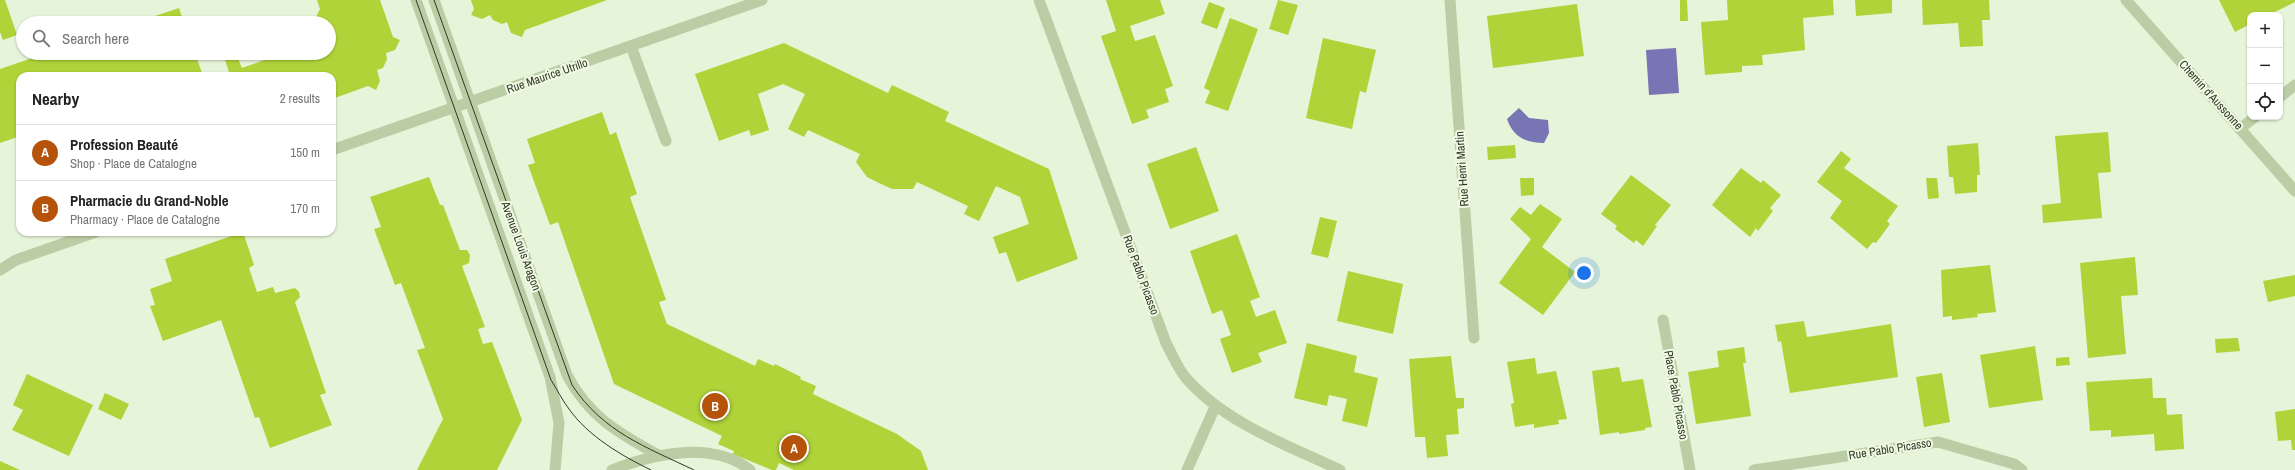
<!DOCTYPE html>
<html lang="en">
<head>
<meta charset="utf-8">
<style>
  body { margin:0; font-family:"Archivo Narrow",sans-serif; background:#f2f2f2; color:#222 }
  .controls { position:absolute; right:12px; top:12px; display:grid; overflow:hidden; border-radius:8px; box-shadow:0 1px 3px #0004 }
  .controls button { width:36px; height:36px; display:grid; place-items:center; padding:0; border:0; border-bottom:1px solid #e0e0e0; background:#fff; color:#222; font:20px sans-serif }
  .you { position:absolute; left:1584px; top:273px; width:14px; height:14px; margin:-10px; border:3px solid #fff; border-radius:50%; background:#1a73e8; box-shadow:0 0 0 6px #1a73e833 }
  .badge { display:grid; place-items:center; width:26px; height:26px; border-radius:50%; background:#b45309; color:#fff; font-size:13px; font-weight:700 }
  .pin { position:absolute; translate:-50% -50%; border:2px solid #fff; box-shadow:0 1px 4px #0006 }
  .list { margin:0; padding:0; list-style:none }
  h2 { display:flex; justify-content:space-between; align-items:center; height:52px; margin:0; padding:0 16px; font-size:17px }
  h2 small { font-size:13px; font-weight:400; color:#767676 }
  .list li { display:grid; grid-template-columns:26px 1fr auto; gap:12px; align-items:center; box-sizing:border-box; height:56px; padding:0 16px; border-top:1px solid #e0e0e0 }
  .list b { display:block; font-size:15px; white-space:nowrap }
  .list p { margin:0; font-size:13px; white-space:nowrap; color:#767676 }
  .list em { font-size:13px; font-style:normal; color:#767676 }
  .icon { flex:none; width:22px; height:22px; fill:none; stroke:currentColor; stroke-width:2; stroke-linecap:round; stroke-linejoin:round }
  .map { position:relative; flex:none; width:2295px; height:470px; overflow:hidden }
  .search { position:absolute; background:#fff; box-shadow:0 1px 3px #0004; left:16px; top:16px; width:320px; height:44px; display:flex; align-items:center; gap:10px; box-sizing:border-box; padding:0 14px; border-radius:22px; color:#767676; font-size:15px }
  .panel { position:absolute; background:#fff; box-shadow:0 1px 3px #0004; left:16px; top:72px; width:320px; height:164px; border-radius:12px }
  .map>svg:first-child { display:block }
  .water { fill:#7775b4 }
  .building { fill:#afd339 }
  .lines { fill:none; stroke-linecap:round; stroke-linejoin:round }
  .service { stroke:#bbcda4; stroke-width:11 }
  .minor { stroke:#bbcda4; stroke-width:11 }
  .tram { stroke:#333826; stroke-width:1 }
  .labels { text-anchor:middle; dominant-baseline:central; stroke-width:4; stroke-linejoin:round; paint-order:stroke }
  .street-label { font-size:12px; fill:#333826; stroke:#f0fbe6 }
</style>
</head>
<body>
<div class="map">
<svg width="2295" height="470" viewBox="0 0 2295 470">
  <rect width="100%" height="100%" fill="#e6f4d9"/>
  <g class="water">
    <polygon points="1676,48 1679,93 1649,95 1646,50"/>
    <path d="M1519,108L1529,118L1548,120L1549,133L1544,143C1526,143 1513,137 1507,119Z"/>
  </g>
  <g class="building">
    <polygon points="0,0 5,0 17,35 3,40 0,32"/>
    <polygon points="317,0 380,0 393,37 400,40 395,50 386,53 387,59 383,68 377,70 380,81 376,90 368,86 332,99 332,76 218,76 229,72 225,60 237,56 242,68 284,53 329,53 329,23 313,23 320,9"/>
    <polygon points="471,0 607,0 525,30 522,37 511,33 507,22 502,24 493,20 490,15 482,19 471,15 474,9"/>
    <polygon points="1106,0 1160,0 1165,14 1130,26 1135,41 1155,35 1173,86 1165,89 1169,102 1146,110 1149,118 1132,124 1101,36 1116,31"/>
    <polygon points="1278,0 1298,5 1288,35 1269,29"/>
    <polygon points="1680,0 1687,0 1688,21 1680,21"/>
    <polygon points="1727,0 1833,0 1834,15 1803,18 1805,50 1762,55 1763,65 1742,66 1742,72 1705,75 1701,22 1728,20"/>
    <polygon points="1855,0 1892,0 1892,13 1856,16"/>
    <polygon points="1922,0 1989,0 1990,20 1982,20 1983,46 1960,47 1958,23 1923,25"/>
    <polygon points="2219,0 2295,0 2295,2 2269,15 2250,15 2250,24 2235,32"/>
    <polygon points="1209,2 1225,8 1217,29 1201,23"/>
    <polygon points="1577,4 1584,56 1493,68 1487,16"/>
    <polygon points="179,8 184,23 134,23"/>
    <polygon points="1230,18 1258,29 1228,111 1205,103 1210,91 1204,88"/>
    <polygon points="1323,38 1376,50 1366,93 1360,91 1352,129 1306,118"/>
    <polygon points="784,43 888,93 892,85 949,112 945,121 1049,169 1078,259 1017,282 1006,252 999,254 993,237 1029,224 1020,197 996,186 979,221 964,214 968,206 917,182 913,189 892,189 879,183 867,177 856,162 860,154 808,130 804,137 788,129 805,94 783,84 758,94 769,130 751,136 749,130 719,141 695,74"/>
    <polygon points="47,53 195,53 203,76 20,76 20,136 0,143 0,69"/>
    <polygon points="602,112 610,135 616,132 637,194 630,197 666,300 659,302 667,324 755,366 758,359 774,366 775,364 801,377 800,379 816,386 813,394 897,434 921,451 928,470 794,470 779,463 776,470 772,470 733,454 734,451 718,444 722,436 614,384 558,222 550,225 528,165 535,163 527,139"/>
    <polygon points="2108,132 2111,172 2098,173 2102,218 2043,223 2042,205 2061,203 2055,136"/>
    <polygon points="1978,143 1980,175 1977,175 1977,192 1955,194 1953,177 1949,177 1947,146"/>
    <polygon points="1515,145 1516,158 1488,160 1487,147"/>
    <polygon points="1196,147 1219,211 1170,229 1147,164"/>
    <polygon points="1841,151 1851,159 1844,168 1898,206 1887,221 1890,224 1876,243 1873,242 1867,249 1830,218 1842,201 1817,182"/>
    <polygon points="1741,168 1761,183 1763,180 1781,195 1770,208 1773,211 1758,231 1756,228 1750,237 1712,205"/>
    <polygon points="1631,175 1671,205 1655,225 1657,226 1643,246 1636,240 1634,243 1615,229 1617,226 1601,214"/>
    <polygon points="429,177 440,205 443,205 460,250 467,250 470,255 469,263 462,266 485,327 478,329 483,344 492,342 522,420 497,470 417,470 443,419 417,350 425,348 401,283 395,285 374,229 381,227 370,197"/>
    <polygon points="1520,178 1534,178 1534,195 1521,196"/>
    <polygon points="1926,178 1937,178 1939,198 1928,199"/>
    <polygon points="1540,204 1562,219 1542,247 1575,272 1543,315 1499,283 1531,239 1510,219 1520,207 1531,215"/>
    <polygon points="1320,217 1337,221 1328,258 1311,254"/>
    <polygon points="243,232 254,265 249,268 257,292 273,287 275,293 295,288 299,292 300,297 295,302 326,393 320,395 332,425 270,448 259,417 255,418 221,320 163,341 150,306 155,305 150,289 172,281 165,259"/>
    <polygon points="1237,234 1260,297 1250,301 1256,317 1275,310 1287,343 1258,353 1262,362 1232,373 1220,339 1231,335 1222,310 1212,314 1190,251"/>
    <polygon points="2135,257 2138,295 2121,296 2126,354 2088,358 2080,263"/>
    <polygon points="1990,265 1996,312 1977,314 1978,317 1952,320 1952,316 1943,317 1941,270"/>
    <polygon points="1348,271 1403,284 1393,334 1337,321"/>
    <polygon points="2295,275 2295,296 2268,302 2263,281"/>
    <polygon points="1804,321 1807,337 1891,324 1898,377 1790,393 1781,341 1778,342 1775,325"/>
    <polygon points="2238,338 2240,351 2216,353 2215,339"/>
    <polygon points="1307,343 1357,356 1354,372 1378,378 1367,427 1342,421 1347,399 1329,395 1327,406 1294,398"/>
    <polygon points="2035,346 2043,400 1989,408 1980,355"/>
    <polygon points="1744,347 1746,363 1743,363 1751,416 1696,424 1688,372 1719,367 1717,351"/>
    <polygon points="1451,356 1456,398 1464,398 1464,408 1457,409 1459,434 1446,435 1448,456 1427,458 1425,437 1415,437 1409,359"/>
    <polygon points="2069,357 2070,365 2056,366 2056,358"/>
    <polygon points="1535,358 1537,374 1556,371 1567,419 1558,420 1559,424 1534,428 1534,424 1515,427 1511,404 1514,403 1507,362"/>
    <polygon points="1619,367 1622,382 1643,379 1652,427 1645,428 1645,430 1619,434 1619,432 1600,435 1592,371"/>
    <polygon points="1942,373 1950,422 1924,427 1916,377"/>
    <polygon points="27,374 93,405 69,456 12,430 23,410 13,405"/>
    <polygon points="2152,378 2153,398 2166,398 2167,415 2182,414 2184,449 2155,451 2154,434 2111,437 2111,430 2090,431 2086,382"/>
    <polygon points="105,393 129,404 121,420 98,409"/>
    <polygon points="2295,409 2295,450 2292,450 2291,440 2278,441 2275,412"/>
    <polygon points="0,461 20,470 0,470"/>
  </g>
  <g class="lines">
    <g class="service">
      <polyline points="1450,0 1474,338"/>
      <polyline points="631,46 666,141"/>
      <polyline points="1187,470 1215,407"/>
    </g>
    <g class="minor">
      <polyline points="416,0 550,377 559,423 555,470"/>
      <path d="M434,0L567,375C589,417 619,433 658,455"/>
      <path d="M1039,0L1166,343C1172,354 1178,369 1186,378C1225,423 1287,445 1340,470"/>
      <polyline points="2126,0 2295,191"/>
      <polyline points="2280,97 2295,85"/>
      <polyline points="2241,128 2255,117"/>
      <polyline points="332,150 762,0"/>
      <polyline points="0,270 16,260 96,232"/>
      <polyline points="1663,320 1690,470"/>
      <path d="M612,470C653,454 712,440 750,470"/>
      <polyline points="1754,470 1938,442 2014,464 2022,470"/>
    </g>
    <g class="tram">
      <path d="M416,0L551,380C557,389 562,400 569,409C588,436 622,456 651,470"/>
      <path d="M434,0L572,385C603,432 646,447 694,470"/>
    </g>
  </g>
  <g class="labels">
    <g class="street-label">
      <text transform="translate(547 76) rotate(-19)">Rue Maurice Utrillo</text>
      <text transform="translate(2211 95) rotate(48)">Chemin d'Aussonne</text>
      <text transform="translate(1462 169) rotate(-94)">Rue Henri Martin</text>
      <text transform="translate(521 246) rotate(70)">Avenue Louis Aragon</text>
      <text transform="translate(1141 275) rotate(70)">Rue Pablo Picasso</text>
      <text transform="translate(1676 395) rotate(80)">Place Pablo Picasso</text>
      <text transform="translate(1890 449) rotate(-9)">Rue Pablo Picasso</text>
    </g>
  </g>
</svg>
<div class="controls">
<button>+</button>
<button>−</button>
<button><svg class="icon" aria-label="locate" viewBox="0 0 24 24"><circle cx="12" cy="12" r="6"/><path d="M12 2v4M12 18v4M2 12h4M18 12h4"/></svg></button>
</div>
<div class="you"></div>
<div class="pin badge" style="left:794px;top:448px">A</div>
<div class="pin badge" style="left:715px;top:406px">B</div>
<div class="search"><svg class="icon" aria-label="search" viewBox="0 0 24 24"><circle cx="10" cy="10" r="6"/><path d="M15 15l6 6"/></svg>Search here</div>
<section class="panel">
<h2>Nearby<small>2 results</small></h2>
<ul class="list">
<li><span class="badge">A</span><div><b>Profession Beauté</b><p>Shop · Place de Catalogne</p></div><em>150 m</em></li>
<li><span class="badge">B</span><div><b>Pharmacie du Grand-Noble</b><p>Pharmacy · Place de Catalogne</p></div><em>170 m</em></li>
</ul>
</section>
</div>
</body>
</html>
